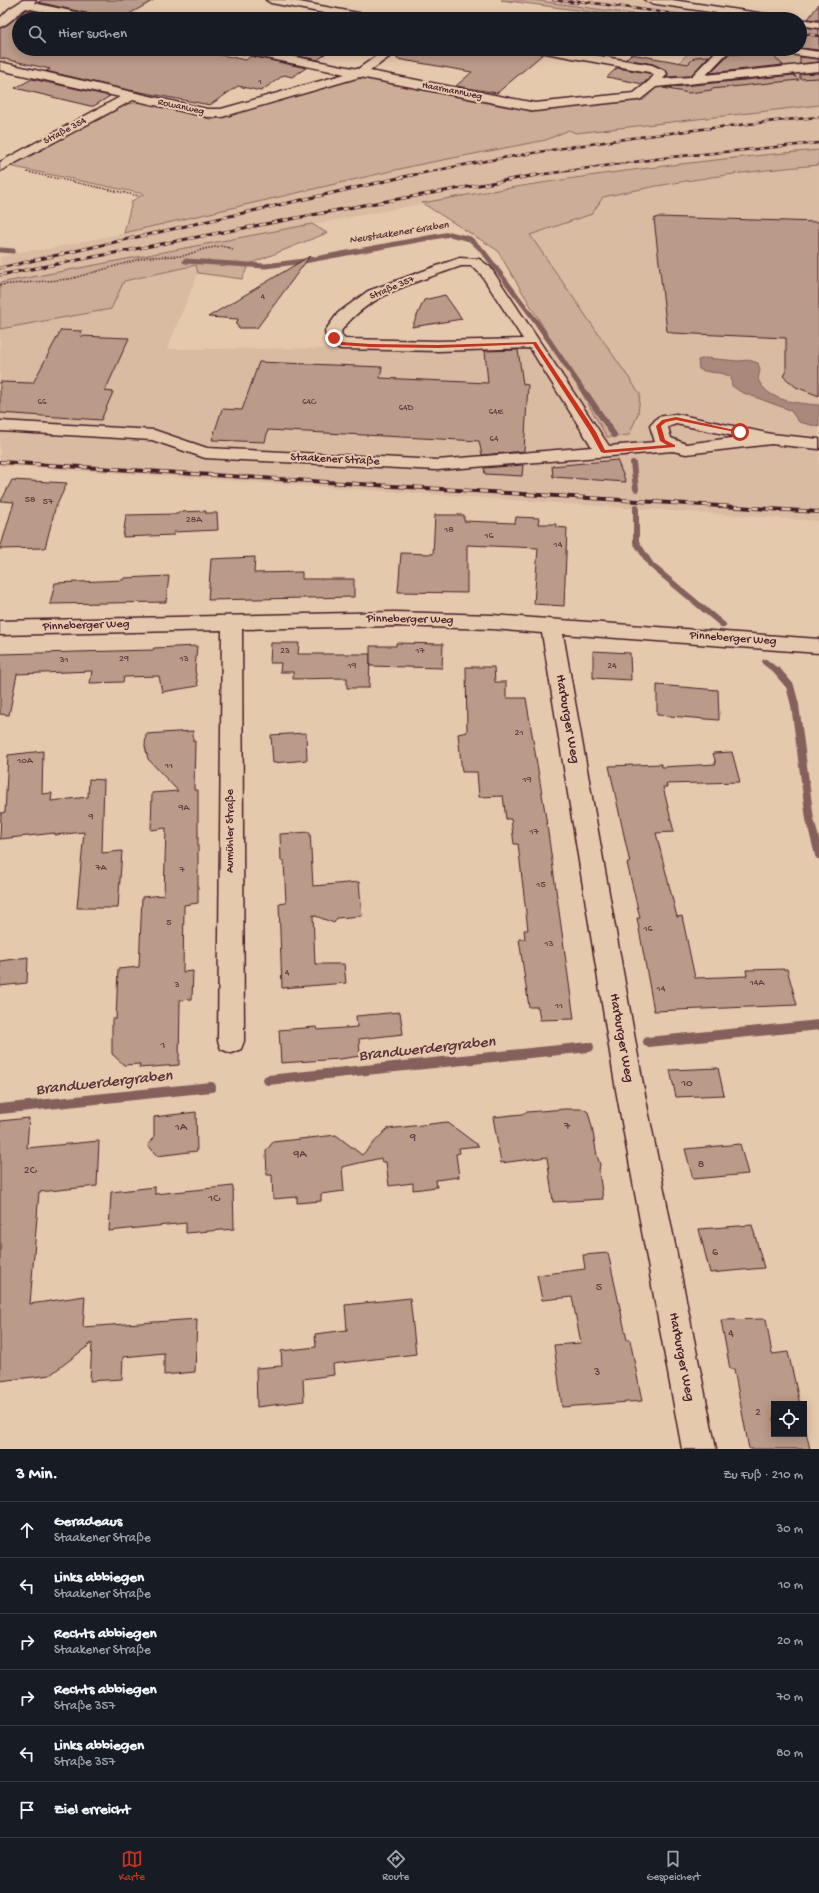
<!DOCTYPE html>
<html lang="de">
<head>
<meta charset="utf-8">
<style>
  body { margin:0; font-family:"Gochi Hand",sans-serif; background:#20242c; color:#f1f3f6 }
  .controls { position:absolute; right:12px; bottom:12px; display:grid; overflow:hidden; border-radius:0px; box-shadow:0 2px 10px #0003 }
  .controls button { width:36px; height:36px; display:grid; place-items:center; padding:0; border:0; border-bottom:1px solid #363941; background:#171b24; color:#f1f3f6; font:20px sans-serif }
  .stop { position:absolute; width:12px; height:12px; margin:-9px; border:3px solid #c8321e; border-radius:50%; background:#fff }
  .stop.end { background:#c8321e; border-color:#fff; box-shadow:0 1px 4px #0008 }
  .list { margin:0; padding:0; list-style:none }
  h2 { display:flex; justify-content:space-between; align-items:center; height:52px; margin:0; padding:0 16px; font-size:17px }
  h2 small { font-size:13px; font-weight:400; color:#9ea1a6 }
  .list li { display:grid; grid-template-columns:26px 1fr auto; gap:12px; align-items:center; box-sizing:border-box; height:56px; padding:0 16px; border-top:1px solid #363941 }
  .list b { display:block; font-size:15px; white-space:nowrap }
  .list p { margin:0; font-size:13px; white-space:nowrap; color:#9ea1a6 }
  .list em { font-size:13px; font-style:normal; color:#9ea1a6 }
  .icon { flex:none; width:22px; height:22px; fill:none; stroke:currentColor; stroke-width:2; stroke-linecap:round; stroke-linejoin:round }
  .map { position:relative; flex:none; width:819px; height:1449px; overflow:hidden }
  .search { position:absolute; background:#171b24; box-shadow:0 2px 10px #0003; left:12px; right:12px; top:12px; height:44px; display:flex; align-items:center; gap:10px; box-sizing:border-box; padding:0 14px; border-radius:22px; color:#9ea1a6; font-size:15px }
  .sheet { height:388px; background:#171b24 }
  nav { display:flex; justify-content:space-around; align-items:center; box-sizing:border-box; height:56px; border-top:1px solid #363941; background:#171b24; font-size:11px; color:#9ea1a6 }
  nav a { display:grid; justify-items:center; gap:2px }
  nav .on { color:#c8321e }
  .map>svg:first-child { display:block }
  .built { fill:#d8bba1 }
  .green { fill:#ccad97; stroke:#8b6661 }
  .water { fill:#aa887b; stroke:#845e5b }
  .lines { fill:none; stroke-linecap:round; stroke-linejoin:round }
  .stream-far3 { stroke:#845e5b; stroke-width:5 }
  .stream-far2 { stroke:#845e5b; stroke-width:6 }
  .stream-far1 { stroke:#845e5b; stroke-width:8 }
  .stream { stroke:#845e5b; stroke-width:10 }
  .building { fill:#ba9a88; stroke:#4a1f2b }
  .minor-casing { stroke:#4a1f2b; stroke-width:3 }
  .path { stroke:#4a1f2b; stroke-width:1.5; stroke-dasharray:1.5 1.5; stroke-linecap:butt }
  .minor { fill:#e5c9ac; fill-rule:evenodd }
  .rail-far2-casing { stroke:#4a1f2b; stroke-width:2.5 }
  .rail-far1-casing { stroke:#4a1f2b; stroke-width:3 }
  .rail-casing { stroke:#4a1f2b; stroke-width:4 }
  .rail-far2 { stroke:#e5c9ac; stroke-width:1.5; stroke-dasharray:5; stroke-linecap:butt }
  .rail-far1 { stroke:#e5c9ac; stroke-width:2; stroke-dasharray:6; stroke-linecap:butt }
  .rail { stroke:#e5c9ac; stroke-width:2.5; stroke-dasharray:8; stroke-linecap:butt }
  .route { fill:#c8321e }
  .labels { text-anchor:middle; dominant-baseline:central; stroke-width:4; stroke-linejoin:round; paint-order:stroke }
  .far-number-label { font-size:9px; fill:#663e42 }
  .far-street-label { font-size:10px; fill:#4a1f2b; stroke:#e5c9ac }
  .number-label { font-size:10px; fill:#663e42 }
  .far-water-label { font-size:11px; font-style:italic; fill:#5d343b; stroke:#e5c9ac }
  .street-label { font-size:12px; fill:#4a1f2b; stroke:#e5c9ac }
  .near-number-label { font-size:12px; fill:#663e42 }
  .near-street-label { font-size:14px; fill:#4a1f2b; stroke:#e5c9ac }
  .near-water-label { font-size:16px; font-style:italic; fill:#5d343b; stroke:#e5c9ac }
</style>
</head>
<body>
<div class="map">
<svg width="819" height="1449" viewBox="0 0 819 1449">
  <rect width="100%" height="100%" fill="#e5c9ac"/>
  <filter id="ink" filterUnits="userSpaceOnUse"><feTurbulence type="fractalNoise" baseFrequency=".025" numOctaves="2"/><feDisplacementMap in="SourceGraphic" scale="8" xChannelSelector="R" yChannelSelector="G"/><feConvolveMatrix kernelMatrix="1 2 1 2 8 2 1 2 1" color-interpolation-filters="sRGB"/></filter>
  <g filter="url(#ink)">
    <g class="built">
      <polygon points="532,0 634,0 771,19 668,19"/>
      <polygon points="819,105 819,150 642,168 522,185 0,283 0,257 30,250 43,250 124,233 417,165 546,140 569,130 576,133"/>
      <polygon points="819,165 819,521 164,476 0,466 0,329 110,309 124,281 197,265 198,273 167,349 556,348 607,437 640,394 529,235 592,214 603,197 647,187 740,173"/>
    </g>
    <g class="green">
      <polygon points="501,0 532,0 668,19 644,19"/>
      <polygon points="800,37 819,40 819,105 576,133 569,130 546,140 417,165 124,233 132,201 144,194 9,166 128,104 143,102 197,114 211,120 355,79 371,78 534,111 644,100 692,49 800,49"/>
      <path d="M819,150V165C746,171 674,181 603,197L592,214L530,235L640,394L638,414L629,435L607,437L556,348L497,250L422,203C554,179 686,161 819,150Z"/>
      <polygon points="312,224 327,233 249,264 242,279 198,273 196,265 124,281 111,309 0,329 0,283"/>
    </g>
    <path class="water" d="M705,358L738,361L749,360L758,363L760,370L758,379C768,402 797,403 819,405V427L799,422L790,410L741,392L732,386L731,377C721,371 709,374 699,369L698,360Z"/>
    <g class="lines">
      <g class="stream-far3">
        <polyline points="0,250 13,251"/>
        <polyline points="185,261 265,266 304,261 450,234 470,239 483,251 535,320 587,396"/>
      </g>
      <g class="stream-far2">
        <polyline points="587,395 614,435"/>
        <polyline points="633,463 636,489"/>
        <polyline points="636,507 636,542 651,565 723,625"/>
        <polyline points="765,662 778,672"/>
      </g>
      <polyline class="stream-far1" points="777,671 790,686 795,705 810,819 819,855"/>
      <g class="stream">
        <polyline points="648,1042 819,1025"/>
        <polyline points="268,1080 589,1047"/>
        <polyline points="0,1109 211,1087"/>
      </g>
    </g>
    <g class="building">
      <polygon points="42,0 154,0 124,17 124,19 101,19 94,15 38,2"/>
      <polygon points="819,4 819,20 808,19"/>
      <polygon points="26,10 71,19 19,19 19,49 191,49 246,60 251,56 306,68 292,77 284,75 261,91 238,86 210,105 124,89 46,71 50,69 0,58 0,28 7,25"/>
      <polygon points="803,27 819,29 819,50 800,48 800,31"/>
      <polygon points="263,49 298,49 325,54 318,60"/>
      <polygon points="401,49 533,49 543,54 497,93 456,86 472,72 397,59 398,52"/>
      <polygon points="768,51 783,65 710,73 728,55"/>
      <polygon points="631,54 688,64 695,57 709,56 690,76 666,77 668,74 666,70 653,64 626,59"/>
      <polygon points="800,57 819,59 819,62 800,64"/>
      <polygon points="617,68 648,73 652,75 643,84 607,77"/>
      <polygon points="819,73 819,78 800,79 800,74"/>
      <polygon points="794,75 799,80 711,89 712,90 689,93 663,88"/>
      <polygon points="32,79 110,96 94,106 90,106 15,88"/>
      <polygon points="658,217 819,222 819,396 796,387 783,376 786,371 786,338 672,333 667,331 654,219"/>
      <polygon points="310,256 257,328 238,328 238,325 236,325 238,319 208,317"/>
      <polygon points="445,295 462,319 412,327 424,300"/>
      <polygon points="61,330 82,331 80,336 129,338 105,391 113,392 101,420 0,413 0,382 33,383"/>
      <polygon points="518,350 523,384 528,385 524,451 482,455 479,441 268,430 265,442 212,440 222,409 242,410 259,362 382,367 380,378 488,383 485,351"/>
      <polygon points="617,460 626,482 553,477 552,466"/>
      <polygon points="523,465 522,476 485,474 484,468"/>
      <polygon points="12,480 67,483 55,509 45,548 0,549 14,502 1,501"/>
      <polygon points="206,511 205,513 217,513 218,530 174,532 174,535 123,537 126,515 178,514 178,512"/>
      <polygon points="435,515 464,515 464,521 515,523 516,517 539,518 538,524 556,524 556,527 567,528 564,606 534,604 538,548 467,545 467,593 398,592 401,553 433,554"/>
      <polygon points="255,557 254,573 302,572 302,579 354,579 354,597 208,600 211,559"/>
      <polygon points="169,576 166,602 50,604 55,583 123,580 124,578"/>
      <polygon points="271,643 299,643 298,654 370,654 369,688 347,688 347,678 293,679 293,672 280,672 281,663 270,663"/>
      <polygon points="396,643 443,644 442,668 370,666 370,646 396,646"/>
      <polygon points="197,646 195,670 198,686 162,692 159,676 124,677 123,682 90,683 92,671 17,674 9,715 0,714 0,654 153,650 154,648"/>
      <polygon points="593,651 630,653 631,680 593,678"/>
      <polygon points="466,667 494,667 495,682 506,682 506,698 526,698 546,818 574,1019 540,1020 538,1007 529,1007 519,939 525,939 524,930 528,930 518,844 514,844 511,819 506,819 503,796 479,797 477,772 462,772 458,734 467,732"/>
      <polygon points="657,685 718,690 719,720 657,715"/>
      <polygon points="193,731 193,741 195,741 194,790 198,790 198,903 184,905 183,972 193,971 192,999 180,1000 179,1065 139,1068 140,1064 124,1065 112,1054 112,1019 116,1019 118,969 139,967 142,897 164,895 166,828 151,830 152,793 178,791 148,759 145,746 146,734"/>
      <polygon points="306,733 307,760 273,763 271,735"/>
      <polygon points="43,751 42,794 52,793 51,801 88,797 89,779 104,780 102,853 122,851 118,908 77,908 84,832 55,835 55,833 0,839 1,813 5,812 8,755"/>
      <polygon points="732,752 740,782 666,784 667,787 663,787 674,832 656,833 677,917 682,916 695,978 747,976 746,970 787,969 797,1005 654,1011 637,918 640,918 627,863 630,863 609,766 661,764 662,767 716,764 713,753"/>
      <polygon points="310,832 313,886 359,882 362,916 337,918 334,923 313,915 315,964 344,964 346,983 282,988 279,904 286,903 284,861 281,861 280,834"/>
      <polygon points="28,957 27,983 0,986 0,961"/>
      <polygon points="400,1012 403,1034 359,1039 360,1056 340,1059 281,1063 279,1030 316,1027 317,1030 357,1027 356,1016"/>
      <polygon points="718,1068 724,1095 676,1097 670,1070"/>
      <polygon points="565,1109 583,1109 588,1112 592,1127 597,1156 600,1164 599,1171 603,1199 553,1202 547,1157 501,1163 493,1117 522,1114 527,1112"/>
      <polygon points="196,1112 197,1151 157,1156 148,1145 154,1138 154,1117"/>
      <polygon points="29,1118 27,1148 99,1141 97,1186 39,1192 30,1304 85,1296 83,1327 197,1319 195,1372 164,1375 164,1353 123,1357 122,1379 90,1381 92,1343 50,1375 0,1381 0,1121"/>
      <polygon points="447,1122 479,1146 459,1148 460,1153 456,1154 459,1177 436,1180 437,1187 413,1190 413,1183 389,1186 386,1162 382,1162 381,1158 342,1167 344,1191 321,1194 321,1201 297,1203 297,1197 273,1199 272,1175 267,1175 266,1151 273,1142 336,1135 362,1155 387,1129"/>
      <polygon points="740,1144 748,1174 693,1179 685,1149"/>
      <polygon points="233,1186 234,1229 186,1233 186,1223 109,1231 111,1192 155,1187 155,1194"/>
      <polygon points="752,1225 764,1268 710,1273 699,1229"/>
      <polygon points="608,1253 627,1340 630,1340 642,1401 562,1407 554,1345 581,1343 572,1297 542,1300 537,1275 585,1269 583,1255"/>
      <polygon points="410,1298 416,1354 333,1364 334,1375 303,1379 304,1401 257,1407 256,1368 282,1366 281,1351 316,1347 315,1334 347,1330 345,1305"/>
      <polygon points="766,1319 772,1354 788,1352 800,1404 774,1404 774,1434 804,1434 804,1423 810,1449 749,1449 734,1369 730,1369 721,1320"/>
    </g>
    <g class="lines">
      <defs>
        <g id="minor">
          <path d="M23,0H36L34,3L94,16L100,19H78L26,8C18,13 8,25 0,27V18L9,9Z"/>
          <polygon points="266,0 289,0 374,16 380,19 356,19 271,3"/>
          <polygon points="645,0 672,0 779,16 785,19 757,19 650,3"/>
          <polygon points="799,19 800,19 819,22 819,28 800,25"/>
          <polygon points="231,49 255,49 358,69 386,49 400,49 370,71 535,103 634,93 649,81 654,75 649,72 540,52 534,49 559,49 652,65 665,71 667,74 663,79 691,77 718,49 731,49 706,75 819,63 819,71 656,87 641,99 637,100 535,111 360,77 222,117 207,117 133,100 0,171 0,162 120,97 0,70 0,62 207,109 221,109 345,74 237,52"/>
          <polygon points="768,49 800,49 819,52 819,58 774,52"/>
          <path d="M459,258L479,259L490,267L609,446L655,442L650,426L658,417L676,414L771,434L819,439V449L771,444L686,454L673,451L437,470L205,458L152,440L0,431V421L154,430L207,448L437,460L592,447L530,348L438,351L341,349C331,346 326,341 325,331L338,313L368,291ZM461,266H471L480,273L523,339L438,341L345,339L342,336L341,331C369,293 418,282 461,266ZM676,424L739,437L686,444L671,438L668,427Z"/>
          <polygon points="395,612 492,615 819,639 819,653 563,634 644,1090 716,1449 682,1449 616,1090 542,633 492,629 395,626 242,629 244,1041 241,1049 231,1053 221,1049 218,1041 222,630 0,635 0,621"/>
        </g>
      </defs>
      <use href="#minor" class="minor-casing"/>
      <g class="path">
        <polyline points="27,172 139,196"/>
        <polyline points="0,285 70,279 147,257 183,256 204,249 221,246 230,248 234,251"/>
      </g>
      <use href="#minor" class="minor"/>
      <defs>
        <g id="rail-far2">
          <polyline points="553,0 577,3"/>
          <polyline points="571,0 712,19"/>
          <polyline points="800,33 819,36"/>
          <path d="M408,176C544,148 681,129 819,117"/>
          <polyline points="530,176 671,157 819,143"/>
        </g>
        <g id="rail-far1">
          <polyline points="0,268 412,175"/>
          <polyline points="0,275 364,205 537,175"/>
        </g>
        <polyline id="rail" points="0,462 819,512"/>
      </defs>
      <use href="#rail-far2" class="rail-far2-casing"/>
      <use href="#rail-far1" class="rail-far1-casing"/>
      <use href="#rail" class="rail-casing"/>
      <use href="#rail-far2" class="rail-far2"/>
      <use href="#rail-far1" class="rail-far1"/>
      <use href="#rail" class="rail"/>
    </g>
  </g>
  <polygon class="route" points="332,337 335,337 342,342 370,344 438,345 536,342 596,432 605,450 667,445 660,441 656,426 662,420 676,417 743,432 740,433 676,420 666,422 661,426 665,440 675,445 675,447 604,453 601,452 590,432 533,344 438,348 370,347 341,345 332,339"/>
  <g class="labels">
    <g class="far-number-label">
      <text x="260" y="82">1</text>
      <text x="263" y="297">4</text>
      <text x="42" y="402">66</text>
      <text x="309" y="402">64C</text>
      <text x="406" y="408">64D</text>
      <text x="496" y="412">64E</text>
      <text x="494" y="439">64</text>
    </g>
    <g class="far-street-label">
      <text transform="translate(452 91) rotate(11)">Haarmannweg</text>
      <text transform="translate(181 107) rotate(12)">Rowanweg</text>
      <text transform="translate(65 131) rotate(-28)">Straße 354</text>
      <text transform="translate(392 288) rotate(-23)">Straße 357</text>
    </g>
    <g class="number-label">
      <text x="30" y="500">58</text>
      <text x="48" y="502">57</text>
      <text x="194" y="520">28A</text>
      <text x="449" y="530">18</text>
      <text x="489" y="536">16</text>
      <text x="558" y="545">14</text>
      <text x="285" y="651">23</text>
      <text x="420" y="651">17</text>
      <text x="124" y="659">29</text>
      <text x="184" y="659">13</text>
      <text x="64" y="660">31</text>
      <text x="352" y="666">19</text>
      <text x="612" y="666">24</text>
      <text x="519" y="733">21</text>
      <text x="25" y="761">10A</text>
      <text x="169" y="766">11</text>
      <text x="527" y="780">19</text>
      <text x="184" y="808">9A</text>
      <text x="91" y="817">9</text>
      <text x="534" y="832">17</text>
      <text x="101" y="868">7A</text>
      <text x="182" y="870">7</text>
      <text x="541" y="885">15</text>
      <text x="169" y="923">5</text>
      <text x="648" y="929">16</text>
      <text x="549" y="944">13</text>
      <text x="287" y="973">4</text>
      <text x="757" y="983">14A</text>
      <text x="177" y="985">3</text>
      <text x="661" y="989">14</text>
      <text x="559" y="1006">11</text>
    </g>
    <g class="far-water-label">
      <text transform="translate(399 233) rotate(-9)">Neustaakener Graben</text>
    </g>
    <g class="street-label">
      <text transform="translate(335 460) rotate(3)">Staakener Straße</text>
      <text transform="translate(410 620) rotate(1)">Pinneberger Weg</text>
      <text transform="translate(86 626) rotate(-2)">Pinneberger Weg</text>
      <text transform="translate(733 639) rotate(4)">Pinneberger Weg</text>
      <text transform="translate(231 831) rotate(-90)">Aumühler Straße</text>
    </g>
    <g class="near-number-label">
      <text x="163" y="1046">1</text>
      <text x="687" y="1084">10</text>
      <text x="567" y="1127">7</text>
      <text x="181" y="1128">1A</text>
      <text x="413" y="1138">9</text>
      <text x="300" y="1155">9A</text>
      <text x="701" y="1165">8</text>
      <text x="30" y="1171">2C</text>
      <text x="214" y="1199">1C</text>
      <text x="715" y="1253">6</text>
      <text x="599" y="1288">5</text>
      <text x="731" y="1334">4</text>
      <text x="597" y="1373">3</text>
      <text x="758" y="1413">2</text>
    </g>
    <g class="near-street-label">
      <text transform="translate(567 719) rotate(80)">Harburger Weg</text>
      <text transform="translate(621 1038) rotate(80)">Harburger Weg</text>
      <text transform="translate(681 1357) rotate(79)">Harburger Weg</text>
    </g>
    <g class="near-water-label">
      <text transform="translate(427 1050) rotate(-6)">Brandwerdergraben</text>
      <text transform="translate(104 1084) rotate(-6)">Brandwerdergraben</text>
    </g>
  </g>
</svg>
<div class="controls">
<button><svg class="icon" aria-label="locate" viewBox="0 0 24 24"><circle cx="12" cy="12" r="6"/><path d="M12 2v4M12 18v4M2 12h4M18 12h4"/></svg></button>
</div>
<div class="stop" style="left:740px;top:432px"></div>
<div class="stop end" style="left:334px;top:338px"></div>
<div class="search"><svg class="icon" aria-label="search" viewBox="0 0 24 24"><circle cx="10" cy="10" r="6"/><path d="M15 15l6 6"/></svg>Hier suchen</div>
</div>
<section class="sheet">
<h2>3 Min.<small>Zu Fuß · 210 m</small></h2>
<ul class="list">
<li><svg class="icon" aria-label="ahead" viewBox="0 0 24 24"><path d="M12 20V5M6 11l6-6 6 6"/></svg><div><b>Geradeaus</b><p>Staakener Straße</p></div><em>30 m</em></li>
<li><svg class="icon" aria-label="left" viewBox="0 0 24 24"><path d="M17 20v-9H6M10 6l-5 5 5 5"/></svg><div><b>Links abbiegen</b><p>Staakener Straße</p></div><em>10 m</em></li>
<li><svg class="icon" aria-label="right" viewBox="0 0 24 24"><path d="M7 20v-9h11M14 6l5 5-5 5"/></svg><div><b>Rechts abbiegen</b><p>Staakener Straße</p></div><em>20 m</em></li>
<li><svg class="icon" aria-label="right" viewBox="0 0 24 24"><path d="M7 20v-9h11M14 6l5 5-5 5"/></svg><div><b>Rechts abbiegen</b><p>Straße 357</p></div><em>70 m</em></li>
<li><svg class="icon" aria-label="left" viewBox="0 0 24 24"><path d="M17 20v-9H6M10 6l-5 5 5 5"/></svg><div><b>Links abbiegen</b><p>Straße 357</p></div><em>80 m</em></li>
<li><svg class="icon" aria-label="arrive" viewBox="0 0 24 24"><path d="M6 21V4h12l-3 4 3 4H6"/></svg><div><b>Ziel erreicht</b></div></li>
</ul>
</section>
<nav>
<a class="on"><svg class="icon" aria-label="map" viewBox="0 0 24 24"><path d="M3 6l6-2 6 2 6-2v14l-6 2-6-2-6 2zM9 4v14M15 6v14"/></svg>Karte</a>
<a><svg class="icon" aria-label="directions" viewBox="0 0 24 24"><path d="M12 3l9 9-9 9-9-9zM9 14v-3h6M13 9l2 2-2 2"/></svg>Route</a>
<a><svg class="icon" aria-label="saved" viewBox="0 0 24 24"><path d="M7 4h10v16l-5-4-5 4z"/></svg>Gespeichert</a>
</nav>
</body>
</html>
